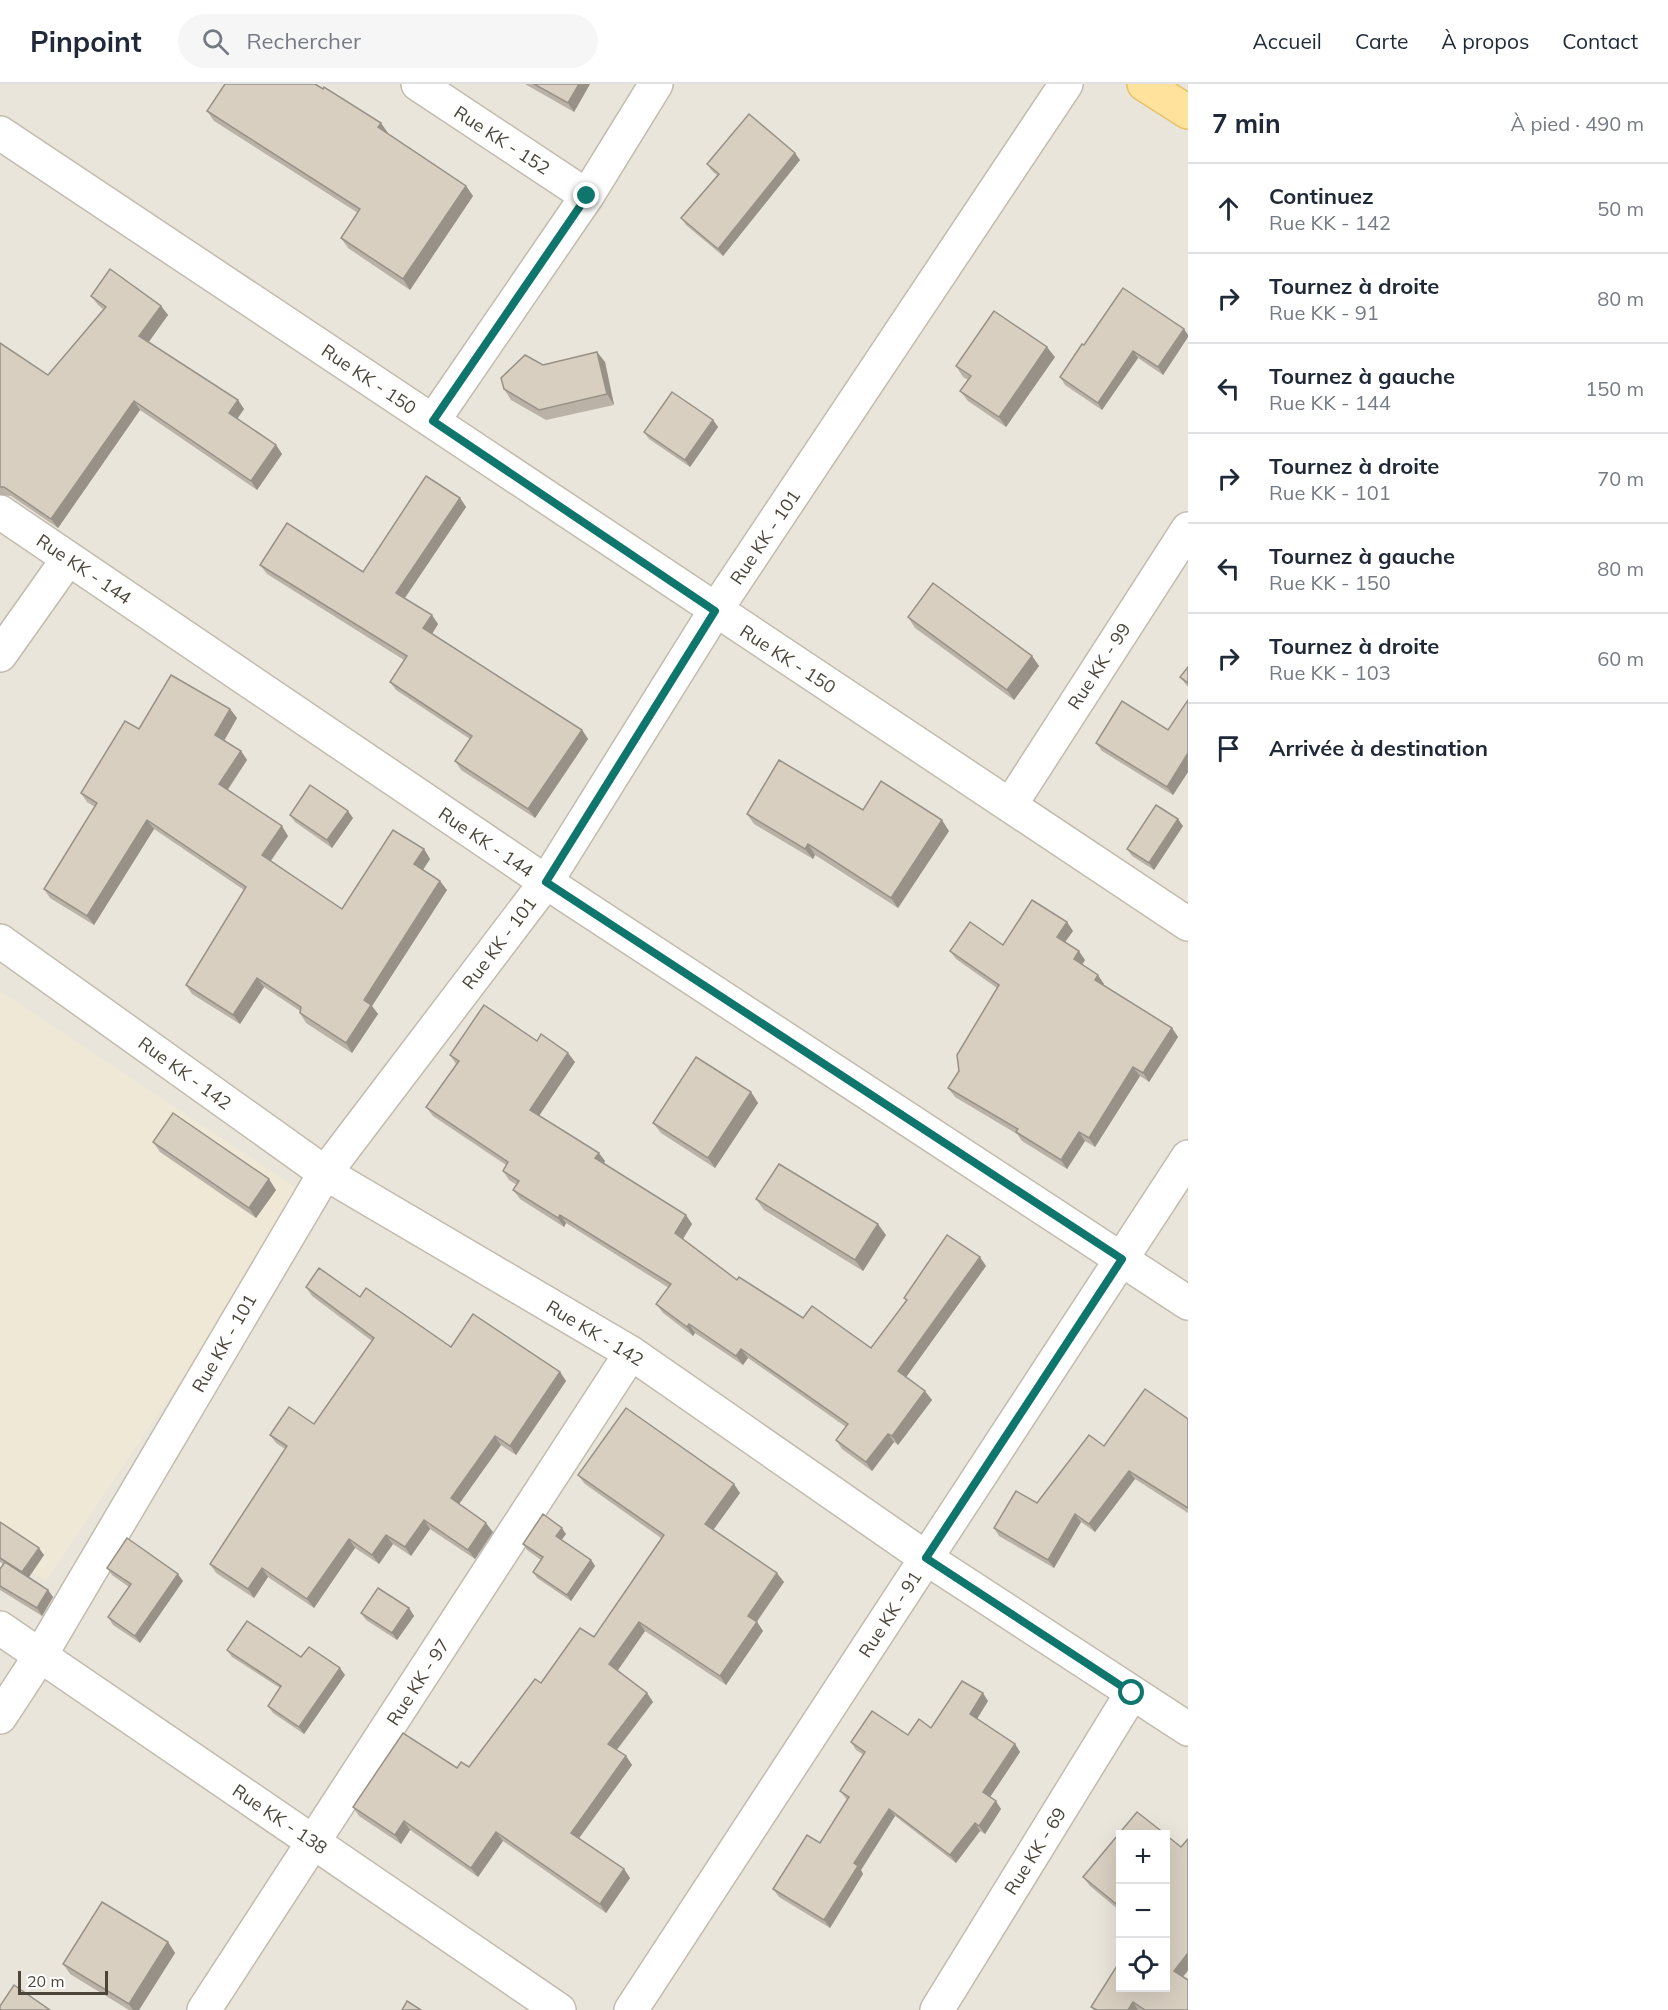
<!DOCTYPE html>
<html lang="fr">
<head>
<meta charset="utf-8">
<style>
  body { margin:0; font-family:Mulish,sans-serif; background:#f6f6f7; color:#1f2937 }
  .controls { position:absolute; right:18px; bottom:18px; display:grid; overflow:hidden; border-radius:0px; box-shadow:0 6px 24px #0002 }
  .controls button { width:54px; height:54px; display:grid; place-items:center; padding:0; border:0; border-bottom:2px solid #e0e1e3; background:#fff; color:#1f2937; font:30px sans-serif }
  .scale { position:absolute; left:18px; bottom:15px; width:90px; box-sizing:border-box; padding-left:6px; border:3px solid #4b4439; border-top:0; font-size:16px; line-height:21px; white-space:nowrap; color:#4b4439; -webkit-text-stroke:4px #fff; paint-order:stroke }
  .stop { position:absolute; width:18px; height:18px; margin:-14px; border:4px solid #0f766e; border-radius:50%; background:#fff }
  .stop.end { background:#0f766e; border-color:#fff; box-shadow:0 2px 6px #0008 }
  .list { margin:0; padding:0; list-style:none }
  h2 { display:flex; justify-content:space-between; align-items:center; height:78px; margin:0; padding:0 24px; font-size:26px }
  h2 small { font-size:20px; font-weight:400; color:#747a83 }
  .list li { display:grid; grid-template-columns:39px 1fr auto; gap:18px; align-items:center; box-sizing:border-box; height:90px; padding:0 24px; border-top:2px solid #e0e1e3 }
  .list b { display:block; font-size:22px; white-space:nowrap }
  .list p { margin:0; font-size:20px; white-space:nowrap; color:#747a83 }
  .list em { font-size:20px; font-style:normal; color:#747a83 }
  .icon { flex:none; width:33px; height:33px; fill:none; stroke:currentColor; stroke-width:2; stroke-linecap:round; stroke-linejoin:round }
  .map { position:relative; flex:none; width:1188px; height:1926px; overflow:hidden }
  header { display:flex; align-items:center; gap:36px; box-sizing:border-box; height:84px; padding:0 30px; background:#fff; border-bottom:2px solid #e0e1e3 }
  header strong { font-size:28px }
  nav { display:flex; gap:33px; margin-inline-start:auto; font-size:21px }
  .search { width:420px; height:54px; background:#f6f6f7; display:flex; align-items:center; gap:15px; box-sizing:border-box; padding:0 21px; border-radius:33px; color:#747a83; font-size:22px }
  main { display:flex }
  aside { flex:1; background:#fff }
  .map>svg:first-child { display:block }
  .residential { fill:#eae5da; fill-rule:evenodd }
  .education { fill:#efe8d6 }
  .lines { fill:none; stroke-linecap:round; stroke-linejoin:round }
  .minor-casing { stroke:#c2bbae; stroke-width:36 }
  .major-casing { stroke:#e6c16a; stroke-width:36 }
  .minor { stroke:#fff; stroke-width:33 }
  .major { stroke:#ffe39c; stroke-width:33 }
  .wall { fill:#bab2a6 }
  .shaded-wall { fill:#979187 }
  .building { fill:#d8cfc1; stroke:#979187; stroke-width:1.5 }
  .route { stroke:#0f766e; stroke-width:8 }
  .labels { text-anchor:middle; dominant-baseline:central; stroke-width:4.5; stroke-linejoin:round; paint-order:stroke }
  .street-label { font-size:18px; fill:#4b4439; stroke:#fff }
</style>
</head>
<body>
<header>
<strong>Pinpoint</strong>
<div class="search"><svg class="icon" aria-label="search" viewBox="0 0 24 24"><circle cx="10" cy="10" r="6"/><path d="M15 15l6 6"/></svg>Rechercher</div>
<nav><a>Accueil</a><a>Carte</a><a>À propos</a><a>Contact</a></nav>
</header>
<main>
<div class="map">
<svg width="1188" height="1926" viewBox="0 0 1188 1926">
  <rect width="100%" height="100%" fill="#f6f3ec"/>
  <path class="residential" d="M0,0H1188V1926H0ZM1120,1750H1166V1904H1120Z"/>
  <polygon class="education" points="0,907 306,1110 46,1497 0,1467"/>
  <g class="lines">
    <defs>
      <g id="minor">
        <polyline points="418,0 587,112"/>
        <polyline points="0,49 1188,840"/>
        <polyline points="433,337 587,112 656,0"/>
        <polyline points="0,428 546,798 1188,1219"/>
        <polyline points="0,571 68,475"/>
        <polyline points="1011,720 1188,445"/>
        <polyline points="0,857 325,1089 631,1269 926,1474 1188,1645"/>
        <polyline points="0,1544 559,1926"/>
        <polyline points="0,1633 40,1572 325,1089 546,798 715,527 1066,0"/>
        <polyline points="204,1926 631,1269"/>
        <polyline points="631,1926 1188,1073"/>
        <polyline points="937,1926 1132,1609"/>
      </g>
      <polyline id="major" points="1144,0 1188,28"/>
    </defs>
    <use href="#minor" class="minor-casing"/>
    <use href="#major" class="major-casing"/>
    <use href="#minor" class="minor"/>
    <use href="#major" class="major"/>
  </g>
  <g class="wall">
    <polygon points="525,0 590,0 574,28"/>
    <polygon points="207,27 381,39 388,50 466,102 473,112 410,206 348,164 341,154 358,129 214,37"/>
    <polygon points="800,76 723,172 686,141 681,134 718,92 712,87 707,80"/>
    <polygon points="91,212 161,222 168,231 148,258 238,316 244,325 237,335 276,361 282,370 257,406 140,326 58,444 11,412 0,411 0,259 48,291 103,225 98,221"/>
    <polygon points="1184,245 1188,251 1188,253 1163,291 1138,274 1102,326 1065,301 1060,293 1084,261"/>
    <polygon points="597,268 605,278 614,321 546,336 511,316 504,305 543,281"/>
    <polygon points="1055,273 1006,343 968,317 960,307 968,296 963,293 956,282"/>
    <polygon points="713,336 718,343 690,383 649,355 644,348"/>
    <polygon points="460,414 466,423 405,514 438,540 432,550 582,646 588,655 535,734 461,686 455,677 470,655 396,606 390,598 404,576 267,490 260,481 363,488"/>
    <polygon points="908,533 1032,572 1039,582 1014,616 915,544"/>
    <polygon points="1188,583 1188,603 1180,593"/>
    <polygon points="1188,616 1188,688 1173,711 1102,667 1096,659 1168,646"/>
    <polygon points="230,625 237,634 224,657 241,667 247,676 228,706 288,752 271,777 342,825 424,765 430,775 423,786 447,806 372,922 378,930 352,969 306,939 300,929 300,927 264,903 240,940 192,910 186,901 244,806 154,745 94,841 50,814 44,805 95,723 87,718 81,709"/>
    <polygon points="863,726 949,747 898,824 815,771 813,775 754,740 747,730"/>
    <polygon points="290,731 353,734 332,764 295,738"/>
    <polygon points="1183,742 1154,786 1132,772 1127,765"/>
    <polygon points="1073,847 1065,858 1085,876 1082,880 1104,900 1103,901 1172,944 1178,953 1149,998 1140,992 1095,1063 1085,1057 1067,1085 1022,1057 1017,1050 955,1013 948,1004 959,987 997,904 956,875 950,867 1003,861"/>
    <polygon points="537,957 575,978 539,1031 605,1077 604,1080 692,1140 683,1155 737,1196 803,1234 871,1264 906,1217 904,1214 986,1182 906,1293 932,1316 898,1361 894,1358 872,1387 842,1365 836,1356 846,1343 748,1274 743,1281 695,1249 693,1252 663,1229 656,1220 669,1204 566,1139 564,1143 520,1115 513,1106 517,1101 509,1096 503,1087 506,1081 433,1032 426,1023 456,980 450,971"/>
    <polygon points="751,1008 758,1019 715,1084 661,1049 653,1039"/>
    <polygon points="153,1058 276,1106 256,1134 160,1068"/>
    <polygon points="756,1115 886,1151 863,1187 764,1126"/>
    <polygon points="306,1203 360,1213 451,1263 560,1288 566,1297 516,1371 501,1361 459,1420 493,1448 475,1475 430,1445 411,1472 393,1460 379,1480 355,1464 314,1524 268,1493 254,1514 216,1489 210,1480 285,1365 276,1359 270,1351 314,1340 372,1257 312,1212"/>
    <polygon points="1188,1335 1188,1429 1135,1395 1095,1448 1081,1438 1054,1484 999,1452 994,1444 1037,1419 1104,1362"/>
    <polygon points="578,1391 740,1409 713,1446 784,1498 757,1538 763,1547 726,1601 645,1547 617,1587 647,1609 653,1618 617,1666 626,1672 632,1681 579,1754 624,1785 630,1794 606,1829 503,1757 478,1793 410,1746 401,1760 359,1732 353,1723 457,1684 469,1683 541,1599 594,1553 661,1454 585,1400"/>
    <polygon points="0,1438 44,1471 29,1493 48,1506 53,1513 42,1532 0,1506 0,1485 3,1480 0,1478"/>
    <polygon points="566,1450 561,1456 591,1476 595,1482 571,1517 537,1494 533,1488 541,1476 527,1466 523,1460"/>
    <polygon points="107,1484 183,1497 140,1559 113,1541 108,1533 129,1503 112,1491"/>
    <polygon points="409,1524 414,1532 397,1556 366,1536 361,1529"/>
    <polygon points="227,1566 301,1573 345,1591 304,1650 273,1629 268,1622 280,1604 232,1573"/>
    <polygon points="988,1617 977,1635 1015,1660 1020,1668 990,1713 1001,1725 985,1750 980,1747 956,1779 895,1732 861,1786 863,1790 830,1844 779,1813 773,1805 820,1759 847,1716 840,1707 864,1671 856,1666 851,1658 908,1651 931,1644"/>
    <polygon points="1120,1750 1120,1827 1090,1802 1083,1793"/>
    <polygon points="1188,1755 1188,1887 1183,1893 1188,1926 1094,1926 1091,1923 1120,1904 1181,1763"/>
    <polygon points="168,1858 175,1869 139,1926 129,1926 70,1890 63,1880"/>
  </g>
  <g class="shaded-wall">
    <polygon points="579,0 590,0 574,28 568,19"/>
    <polygon points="381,39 388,49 386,53 378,43"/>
    <polygon points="795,69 800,76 723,172 718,165"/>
    <polygon points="466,102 473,112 410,206 403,195"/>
    <polygon points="161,222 168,231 146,262 139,252"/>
    <polygon points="1184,245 1188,251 1188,253 1163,291 1158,283"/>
    <polygon points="1047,263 1055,273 1006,343 999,333"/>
    <polygon points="1133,267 1138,274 1102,326 1098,319"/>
    <polygon points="597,268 605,278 614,321 607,310"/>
    <polygon points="238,316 244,325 235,338 229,329"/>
    <polygon points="134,317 140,326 58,444 51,435"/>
    <polygon points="713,336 718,343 690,383 685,376"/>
    <polygon points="276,361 282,370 257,406 251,397"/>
    <polygon points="460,414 466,423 402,518 396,509"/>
    <polygon points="432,531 438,540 430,553 423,544"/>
    <polygon points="1032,572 1039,582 1014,616 1007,606"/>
    <polygon points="230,625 237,634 222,660 215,651"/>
    <polygon points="582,646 588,655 535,734 528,725"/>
    <polygon points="241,667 247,676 225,709 219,700"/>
    <polygon points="1188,669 1188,688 1173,711 1167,703"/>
    <polygon points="348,727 353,734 332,764 327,756"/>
    <polygon points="1178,735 1183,742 1154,786 1149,779"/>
    <polygon points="147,736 154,745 94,841 87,832"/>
    <polygon points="942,736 949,747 898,824 891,814"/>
    <polygon points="282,742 288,752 268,780 262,771"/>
    <polygon points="808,760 815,771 813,775 805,765"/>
    <polygon points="424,765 430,775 420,790 414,780"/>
    <polygon points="440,797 447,806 372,922 378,930 352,969 346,959 364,916"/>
    <polygon points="1067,838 1073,847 1063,861 1057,853"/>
    <polygon points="1079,867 1085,876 1080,884 1074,875"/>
    <polygon points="1098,891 1104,900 1101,905 1095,896"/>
    <polygon points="257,894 264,903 240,940 233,931"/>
    <polygon points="1172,944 1178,953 1149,998 1143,989"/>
    <polygon points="568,969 575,978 537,1035 530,1026"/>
    <polygon points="1133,983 1140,992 1095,1063 1089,1054"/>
    <polygon points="751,1008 758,1019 715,1084 708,1074"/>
    <polygon points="1079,1048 1085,1057 1067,1085 1061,1076"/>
    <polygon points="599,1069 605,1077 601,1083 595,1074"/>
    <polygon points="269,1095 276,1106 256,1134 249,1124"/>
    <polygon points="560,1131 566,1139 564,1143 558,1134"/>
    <polygon points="686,1131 692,1140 681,1158 675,1149"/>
    <polygon points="878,1140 886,1151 863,1187 855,1176"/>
    <polygon points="980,1173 986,1182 904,1296 898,1287"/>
    <polygon points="689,1240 695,1249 693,1252 687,1243"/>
    <polygon points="741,1265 748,1274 743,1281 736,1272"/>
    <polygon points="560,1288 566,1297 516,1371 510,1362"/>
    <polygon points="925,1307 932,1316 898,1361 892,1352"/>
    <polygon points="888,1350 894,1358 872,1387 866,1378"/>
    <polygon points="495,1352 501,1361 457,1423 451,1414"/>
    <polygon points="1129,1387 1135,1395 1095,1448 1089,1440"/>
    <polygon points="734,1400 740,1409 711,1449 705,1440"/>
    <polygon points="1075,1430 1081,1438 1054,1484 1048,1476"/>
    <polygon points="424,1436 430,1445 411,1472 405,1463"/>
    <polygon points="486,1439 493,1448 475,1475 468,1466"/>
    <polygon points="562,1444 566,1450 560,1458 556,1452"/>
    <polygon points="386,1451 393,1460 379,1480 372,1471"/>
    <polygon points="349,1455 355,1464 314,1524 307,1515"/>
    <polygon points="39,1464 44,1471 27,1496 22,1488"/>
    <polygon points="591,1476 595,1482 571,1517 567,1511"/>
    <polygon points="262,1484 268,1493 254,1514 248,1505"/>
    <polygon points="777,1489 784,1498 754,1541 748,1532"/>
    <polygon points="178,1490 183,1497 140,1559 135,1552"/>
    <polygon points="48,1506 53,1513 42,1532 37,1524"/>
    <polygon points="409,1524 414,1532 397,1556 392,1549"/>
    <polygon points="639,1538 645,1547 616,1589 609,1580"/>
    <polygon points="757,1538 763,1547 726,1601 720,1592"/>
    <polygon points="340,1584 345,1591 304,1650 299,1643"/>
    <polygon points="647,1609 653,1618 614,1669 608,1660"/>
    <polygon points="983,1609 988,1617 975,1638 970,1630"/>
    <polygon points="1015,1660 1020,1668 988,1716 983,1708"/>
    <polygon points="626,1672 632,1681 577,1757 571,1749"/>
    <polygon points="996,1717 1001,1725 985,1750 979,1742"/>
    <polygon points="889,1725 895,1732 861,1786 863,1790 830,1844 824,1836 854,1779"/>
    <polygon points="404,1737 410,1746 401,1760 395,1751"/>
    <polygon points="975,1739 980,1747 956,1779 950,1771"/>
    <polygon points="496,1748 503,1757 478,1793 471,1784"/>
    <polygon points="624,1785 630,1794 606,1829 600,1820"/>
    <polygon points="168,1858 175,1869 139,1926 133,1926 129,1920"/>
    <polygon points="1188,1869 1188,1886 1180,1896 1174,1887"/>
    <polygon points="1133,1918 1138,1926 1128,1926"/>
  </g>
  <g class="building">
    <polygon points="225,0 315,0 323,5 324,3 381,39 378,43 466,102 403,195 341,154 360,125 207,27"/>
    <polygon points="534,0 579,0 568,19"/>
    <polygon points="749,30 795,69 718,165 681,134 719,90 707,80"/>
    <polygon points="110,185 161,222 139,252 238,316 229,329 276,361 251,397 134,317 51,435 4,403 0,403 0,259 48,291 106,223 91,212"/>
    <polygon points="1123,204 1184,245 1158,283 1133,267 1098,319 1060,293 1082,260 1084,261"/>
    <polygon points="994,227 1047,263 999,333 960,307 971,292 956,282"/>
    <polygon points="597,268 607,310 539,326 504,305 501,294 525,271 543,281"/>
    <polygon points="672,308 713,336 685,376 644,348"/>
    <polygon points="426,392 460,414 396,509 432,531 423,544 582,646 528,725 455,677 472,652 390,598 407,572 260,481 287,439 363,488"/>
    <polygon points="933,499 1032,572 1007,606 908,533"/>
    <polygon points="1188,583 1188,599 1180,593"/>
    <polygon points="171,591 230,625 215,651 241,667 219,700 282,742 262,771 342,825 393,746 424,765 414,780 440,797 364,916 371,921 346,959 300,929 301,923 257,894 233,931 186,901 246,803 147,736 87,832 44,805 97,719 81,709 125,637 139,645"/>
    <polygon points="1188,616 1188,669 1167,703 1096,659 1122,617 1168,646"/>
    <polygon points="779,676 863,726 881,697 942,736 891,814 808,760 805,765 747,730"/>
    <polygon points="310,701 348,727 327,756 290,731"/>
    <polygon points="1156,721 1178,735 1149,779 1127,765"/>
    <polygon points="1032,816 1067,838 1057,853 1079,867 1074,875 1098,891 1095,896 1172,944 1143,989 1133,983 1089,1054 1079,1048 1061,1076 1016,1048 1018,1045 948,1004 959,987 957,971 999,901 950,867 970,838 1003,861"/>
    <polygon points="484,921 537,957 541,950 568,969 530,1026 599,1069 595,1074 686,1131 675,1149 737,1196 739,1193 803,1234 812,1222 871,1264 907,1216 904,1214 947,1151 980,1173 898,1287 925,1307 892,1352 888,1350 866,1378 836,1356 848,1340 741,1265 736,1272 689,1240 687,1243 656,1220 671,1200 560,1131 558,1134 513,1106 519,1097 503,1087 508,1078 426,1023 459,977 450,971"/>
    <polygon points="696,973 751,1008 708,1074 653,1039"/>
    <polygon points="173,1029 269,1095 249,1124 153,1058"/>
    <polygon points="779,1080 878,1140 855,1176 756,1115"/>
    <polygon points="319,1184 360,1213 366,1204 451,1263 473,1230 560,1288 510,1362 495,1352 451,1414 486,1439 468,1466 424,1436 405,1463 386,1451 372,1471 349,1455 307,1515 262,1484 248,1505 210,1480 287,1362 270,1351 289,1323 314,1340 374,1254 306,1203"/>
    <polygon points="1145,1305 1188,1335 1188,1424 1129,1387 1089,1440 1075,1430 1048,1476 994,1444 1016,1407 1037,1419 1089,1351 1104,1362"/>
    <polygon points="626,1324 734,1400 705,1440 777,1489 748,1532 757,1538 720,1592 639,1538 609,1580 647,1609 608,1660 626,1672 571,1749 624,1785 600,1820 496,1748 471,1784 404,1737 395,1751 353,1723 403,1649 457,1684 461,1678 469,1683 535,1595 541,1599 580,1544 594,1553 664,1451 578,1391"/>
    <polygon points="543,1430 562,1444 556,1452 591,1476 567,1511 533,1488 543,1473 523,1460"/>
    <polygon points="0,1438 39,1464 22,1488 0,1474"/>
    <polygon points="127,1454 178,1490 135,1552 108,1533 131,1500 107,1484"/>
    <polygon points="5,1478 48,1506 37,1524 0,1502 0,1485"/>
    <polygon points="378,1504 409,1524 392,1549 361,1529"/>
    <polygon points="247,1537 301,1573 309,1563 340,1584 299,1643 268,1622 281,1602 227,1566"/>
    <polygon points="962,1597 983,1609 970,1630 1015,1660 983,1708 996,1717 979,1742 975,1739 950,1771 889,1725 854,1779 858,1782 824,1836 773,1805 807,1751 820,1759 849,1713 840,1707 865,1668 851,1658 872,1627 908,1651 919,1635 931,1644"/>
    <polygon points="1137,1728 1165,1750 1120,1750 1120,1823 1083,1793"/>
    <polygon points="1166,1751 1181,1763 1188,1755 1188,1869 1174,1887 1188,1896 1188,1926 1145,1926 1133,1918 1128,1926 1097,1926 1091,1923 1120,1877 1120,1904 1166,1904"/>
    <polygon points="102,1818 168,1858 129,1920 63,1880"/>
    <polygon points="14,1901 50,1926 0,1926 0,1922"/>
    <polygon points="407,1917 421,1926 402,1926"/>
  </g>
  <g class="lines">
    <polyline class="route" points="587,112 433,337 715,527 546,798 1122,1175 926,1474 1132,1609"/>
  </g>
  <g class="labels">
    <g class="street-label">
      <text transform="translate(502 56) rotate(33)">Rue KK - 152</text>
      <text transform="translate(369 295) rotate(34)">Rue KK - 150</text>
      <text transform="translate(765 453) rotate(-56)">Rue KK - 101</text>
      <text transform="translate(84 485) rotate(34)">Rue KK - 144</text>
      <text transform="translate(788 575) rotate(33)">Rue KK - 150</text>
      <text transform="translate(1099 582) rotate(-57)">Rue KK - 99</text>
      <text transform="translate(486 758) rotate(34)">Rue KK - 144</text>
      <text transform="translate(499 859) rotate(-53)">Rue KK - 101</text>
      <text transform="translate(185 989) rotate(36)">Rue KK - 142</text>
      <text transform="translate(595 1249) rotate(31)">Rue KK - 142</text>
      <text transform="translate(224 1259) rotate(-60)">Rue KK - 101</text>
      <text transform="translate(890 1530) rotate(-57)">Rue KK - 91</text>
      <text transform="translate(418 1598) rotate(-57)">Rue KK - 97</text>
      <text transform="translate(280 1735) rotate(34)">Rue KK - 138</text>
      <text transform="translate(1035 1767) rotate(-58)">Rue KK - 69</text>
    </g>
  </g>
</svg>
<div class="controls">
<button>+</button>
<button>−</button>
<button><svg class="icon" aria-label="locate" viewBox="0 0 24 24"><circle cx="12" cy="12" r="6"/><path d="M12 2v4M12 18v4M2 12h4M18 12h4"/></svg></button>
</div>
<div class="scale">20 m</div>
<div class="stop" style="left:1132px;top:1609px"></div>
<div class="stop end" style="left:587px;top:112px"></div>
</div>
<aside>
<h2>7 min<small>À pied · 490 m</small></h2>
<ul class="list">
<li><svg class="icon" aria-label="ahead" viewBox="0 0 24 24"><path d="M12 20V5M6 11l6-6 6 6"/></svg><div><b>Continuez</b><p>Rue KK - 142</p></div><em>50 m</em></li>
<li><svg class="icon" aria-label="right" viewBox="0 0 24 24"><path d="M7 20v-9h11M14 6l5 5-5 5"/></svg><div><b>Tournez à droite</b><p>Rue KK - 91</p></div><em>80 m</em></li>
<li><svg class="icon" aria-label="left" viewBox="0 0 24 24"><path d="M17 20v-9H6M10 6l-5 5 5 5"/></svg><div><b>Tournez à gauche</b><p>Rue KK - 144</p></div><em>150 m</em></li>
<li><svg class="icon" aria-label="right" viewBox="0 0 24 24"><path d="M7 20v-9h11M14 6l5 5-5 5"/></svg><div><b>Tournez à droite</b><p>Rue KK - 101</p></div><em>70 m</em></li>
<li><svg class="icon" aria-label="left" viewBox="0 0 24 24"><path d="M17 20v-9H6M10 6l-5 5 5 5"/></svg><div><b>Tournez à gauche</b><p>Rue KK - 150</p></div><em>80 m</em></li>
<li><svg class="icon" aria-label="right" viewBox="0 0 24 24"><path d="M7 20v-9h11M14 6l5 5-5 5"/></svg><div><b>Tournez à droite</b><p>Rue KK - 103</p></div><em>60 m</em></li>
<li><svg class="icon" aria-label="arrive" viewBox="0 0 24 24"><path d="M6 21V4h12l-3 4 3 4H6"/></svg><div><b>Arrivée à destination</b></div></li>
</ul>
</aside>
</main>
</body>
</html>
